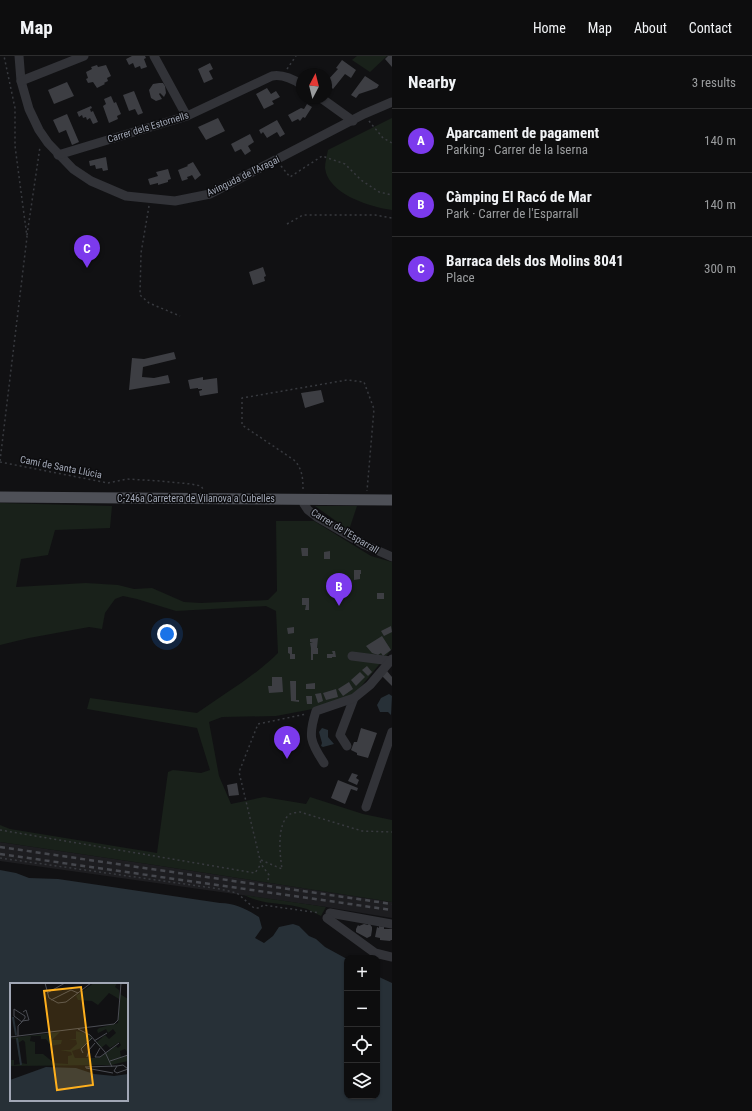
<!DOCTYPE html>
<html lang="en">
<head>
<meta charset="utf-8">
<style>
  body { margin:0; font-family:"Roboto Condensed",sans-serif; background:#1b1b1c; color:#f1f3f6 }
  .controls { position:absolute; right:12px; bottom:12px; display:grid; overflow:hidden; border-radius:8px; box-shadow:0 1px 3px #0004 }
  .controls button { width:36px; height:36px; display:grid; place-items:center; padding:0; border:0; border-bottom:1px solid #2d2d2e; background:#0d0d0e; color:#f1f3f6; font:20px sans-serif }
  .compass { position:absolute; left:296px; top:12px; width:36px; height:36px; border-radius:50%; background:#0d0d0e; box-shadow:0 1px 3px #0004; rotate:7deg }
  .you { position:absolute; left:167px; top:578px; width:14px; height:14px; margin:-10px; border:3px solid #fff; border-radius:50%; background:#1a73e8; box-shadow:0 0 0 6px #1a73e833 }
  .badge { display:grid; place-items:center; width:26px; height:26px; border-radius:50%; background:#7c3aed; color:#fff; font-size:13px; font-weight:700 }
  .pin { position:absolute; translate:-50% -33px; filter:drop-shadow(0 1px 2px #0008) }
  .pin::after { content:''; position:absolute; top:21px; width:14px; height:12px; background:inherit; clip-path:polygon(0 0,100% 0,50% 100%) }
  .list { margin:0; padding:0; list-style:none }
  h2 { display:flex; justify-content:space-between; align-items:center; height:52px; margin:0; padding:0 16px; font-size:17px }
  h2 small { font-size:13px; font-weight:400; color:#9a9c9e }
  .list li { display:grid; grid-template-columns:26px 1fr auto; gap:12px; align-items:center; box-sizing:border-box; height:64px; padding:0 16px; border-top:1px solid #2d2d2e }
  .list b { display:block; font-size:15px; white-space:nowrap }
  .list p { margin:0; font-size:13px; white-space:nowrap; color:#9a9c9e }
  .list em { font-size:13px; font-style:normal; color:#9a9c9e }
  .icon { flex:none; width:22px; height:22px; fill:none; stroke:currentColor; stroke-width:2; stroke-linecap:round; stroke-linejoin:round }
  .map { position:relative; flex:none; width:392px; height:1055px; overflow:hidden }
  header { display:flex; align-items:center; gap:24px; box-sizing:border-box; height:56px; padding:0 20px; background:#0d0d0e; border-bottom:1px solid #2d2d2e }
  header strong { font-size:19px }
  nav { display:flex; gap:22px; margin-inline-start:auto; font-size:14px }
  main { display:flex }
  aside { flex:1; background:#0d0d0e }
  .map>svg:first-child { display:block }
  .built { fill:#1d1d20 }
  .green { fill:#19211a }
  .water { fill:#273037; fill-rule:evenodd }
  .building { fill:#3d3e43 }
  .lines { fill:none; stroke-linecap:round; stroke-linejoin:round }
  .path { stroke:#383a3f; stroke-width:1.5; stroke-dasharray:2 3; stroke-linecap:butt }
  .minor { stroke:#323338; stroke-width:9 }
  .major { stroke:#4e5057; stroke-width:11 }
  .rail { stroke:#45474d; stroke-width:2.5; stroke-dasharray:5 4; stroke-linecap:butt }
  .labels { text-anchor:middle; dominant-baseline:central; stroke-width:3; stroke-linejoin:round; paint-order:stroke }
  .street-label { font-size:10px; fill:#a1a7b5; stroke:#0c0c0e }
  .inset-river { fill:none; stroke:#273037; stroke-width:2 }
  .inset-road { fill:none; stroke:#4b4d54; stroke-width:1 }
  .view { fill:#ffb01d; fill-opacity:0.15; stroke:#ffb01d; stroke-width:2 }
  .inset-edge { fill:none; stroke:#a1a7b5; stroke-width:2 }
</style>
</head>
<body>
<header>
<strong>Map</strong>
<nav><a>Home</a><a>Map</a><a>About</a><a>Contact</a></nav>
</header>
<main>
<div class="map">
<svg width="392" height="1055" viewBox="0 0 392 1055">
  <rect width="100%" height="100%" fill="#111113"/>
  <polygon class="built" points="0,786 148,808 392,846 392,862 326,851 0,805"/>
  <g class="green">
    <polygon points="357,0 387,0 370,16 352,4"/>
    <path d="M392,62V154C370,151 328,138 325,112C325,106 327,99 328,94Z"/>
    <path d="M0,447L112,450L110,472L55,474L48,499L21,503L16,531L86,527L118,529L134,533L152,532L184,546L201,547L268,544L277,535L276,465H314L371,500L392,506V593L354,639L318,652L276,660L222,661L209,666L219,720L231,748L264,741L306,748L310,741L363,758L392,764V846L148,808L0,786V769L10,773L157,797L168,716L173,714L201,717L210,714L197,672L87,653L90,642L197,657C224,638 255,620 278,597L276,555L266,550L176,555L137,543L123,540L115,543L105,557L102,573L89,571L29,582L0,589Z"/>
    <polygon points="315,450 357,450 350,471 350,475"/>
    <path d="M244,839L326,851L321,860C316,858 312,855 307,853C285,846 265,850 244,839Z"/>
  </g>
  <g class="water">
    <polygon points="389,638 392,640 391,659 388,656 380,656 377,649 381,642"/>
    <polygon points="322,672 328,674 328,681 334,688 323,691 321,690 322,687 319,676"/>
    <path d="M0,814L16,817L29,822L58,823L220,847C235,847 246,853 259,861L262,872L255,882L264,887L273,880L279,871L293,868L299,870L309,880L316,883L325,891L347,903V1040H377V920L392,927V1055H0ZM11,928H127V1044H11Z"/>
  </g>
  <g class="building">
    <polygon points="132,0 145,0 146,2 144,3 147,11 141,13 140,10 135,12 133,7 129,9 126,3"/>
    <polygon points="388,0 392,0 392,11 385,3"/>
    <polygon points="342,4 356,14 351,22 345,18 333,33 326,26 338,13 336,12"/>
    <polygon points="210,7 213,13 209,15 213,23 204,27 198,13"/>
    <polygon points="97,9 98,11 106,9 111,20 107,22 108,25 104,27 105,28 97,32 93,26 88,27 86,23 88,22 86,16 92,13 91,11"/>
    <polygon points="365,20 379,29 377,32 359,38 356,42 351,39"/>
    <polygon points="67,26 74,40 54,48 48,34"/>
    <polygon points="159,27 163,27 165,30 166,37 164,41 160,37 159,38 162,43 156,45 151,42 149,34 153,28"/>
    <polygon points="267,32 271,38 276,35 280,41 272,45 274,48 264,53 256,38"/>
    <polygon points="134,35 143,57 138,59 135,53 129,55 123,39"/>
    <polygon points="111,40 114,47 116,46 121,58 117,60 118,63 109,67 103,50 106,48 104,43"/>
    <polygon points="307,48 312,51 305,62 303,61 300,65 298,63 292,66 288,59 301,52 304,53"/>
    <polygon points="91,50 92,52 90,53 91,56 93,55 98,66 93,68 90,62 87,64 86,61 83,62 82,59 79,61 77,56"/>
    <polygon points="67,58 79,86 72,89 66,74 59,77 53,64"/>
    <polygon points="218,62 225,75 206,84 198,71"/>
    <polygon points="277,64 285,78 280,81 277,76 267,82 263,76 261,78 259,74"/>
    <polygon points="250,78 254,86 248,90 251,95 245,99 241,93 235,96 231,88"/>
    <polygon points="106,101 108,114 103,115 102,112 96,113 95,109 90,110 89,105"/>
    <polygon points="193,106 201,119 195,124 192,119 190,120 187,121 188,123 182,125 178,114 188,110 187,109"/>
    <polygon points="168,113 171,123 168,124 168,126 158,129 158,127 150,129 148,123 158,120 156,116"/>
    <polygon points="263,211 266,220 264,221 265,225 253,229 249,216"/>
    <polygon points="174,296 176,303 143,311 142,321 154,322 168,319 170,327 129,334 132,302 144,303"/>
    <polygon points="203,321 203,324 217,322 218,337 200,340 199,335 202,334 202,333 198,333 198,332 190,333 188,324"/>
    <polygon points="321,334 324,346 305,352 301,337"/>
    <polygon points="301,492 308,492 308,500 302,500"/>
    <polygon points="330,495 330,503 324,503 324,496"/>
    <polygon points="354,514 361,514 361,518 357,518 360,518 360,523 354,524"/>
    <rect x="377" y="537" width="7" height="6"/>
    <polygon points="302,542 309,542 309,554 305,554 306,549 302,549"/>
    <polygon points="391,570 392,576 384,580 381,575"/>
    <polygon points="294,571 294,577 288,578 287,572"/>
    <polygon points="382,580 391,594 383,600 381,597 378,599 372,597 366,590"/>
    <polygon points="318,582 317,592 311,592 310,587 313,587 310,586 310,583"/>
    <polygon points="288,591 292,591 292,598 295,598 295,603 290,603 290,598 288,597"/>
    <polygon points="311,592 318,592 318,598 313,598 313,604 311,604"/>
    <polygon points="332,595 335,595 336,601 332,601 332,602 327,602 327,598 333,598"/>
    <polygon points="367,610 372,616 368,620 362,614"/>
    <polygon points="387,615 392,621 392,630 382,620"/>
    <polygon points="360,616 365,621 356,630 351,624"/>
    <polygon points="272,621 282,621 283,636 269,637 268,630 272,630"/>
    <polygon points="290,625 296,625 296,644 299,644 299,646 291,645"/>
    <polygon points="349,626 353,633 343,640 338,633"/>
    <polygon points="315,627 315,633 306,633 306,628"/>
    <polygon points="336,633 338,641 326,644 323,637"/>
    <polygon points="321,637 323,645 318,647 315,638"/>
    <polygon points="306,640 312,640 312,648 307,648"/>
    <polygon points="361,672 377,677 368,702 357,699 357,697 351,694 354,686 357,686"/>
    <polygon points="352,717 358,719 356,722 359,724 357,729 348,725"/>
    <polygon points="338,724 358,732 357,735 351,733 345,748 331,742"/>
    <polygon points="237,727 239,739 229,740 227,729"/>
    <polygon points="369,867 372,871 372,874 371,880 367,882 356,876 356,873 358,869 359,870 364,868 368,869"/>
    <polygon points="379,870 384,871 384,873 392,873 392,884 391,884 390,885 380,884 380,882 375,881 377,871 379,872"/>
  </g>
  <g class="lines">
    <g class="path">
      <polyline points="287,13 296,0"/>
      <polyline points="369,65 383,82 392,87"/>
      <polyline points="281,110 290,121 322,100 345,108 361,124 379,136 392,139"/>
      <polyline points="149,150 141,197 140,239 149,247 180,260"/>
      <polyline points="287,168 303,159 375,159 392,162"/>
      <polyline points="27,179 40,91"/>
      <polyline points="0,405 27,181 15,90 15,52 4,0"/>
      <polyline points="0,406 108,427 127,423 160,425 191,428 201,430 203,433"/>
      <path d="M303,433C303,422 302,412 294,404L242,369V342L347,324L364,326L374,353L367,435"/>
      <polyline points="0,774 255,817 261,808"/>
      <polyline points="0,802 220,833 237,837 254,852 260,852 263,849 320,857"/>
      <path d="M261,804L282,813C280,799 276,768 290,758C293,757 297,756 300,756L362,775L392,776"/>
      <polyline points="268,824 269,819 261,808 239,716 258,668 306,658"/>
    </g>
    <g class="minor">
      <polyline points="19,0 21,25 29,53 39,74 48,87 73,113 91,125 126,140 175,145 210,138 364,58 392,46"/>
      <polyline points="154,0 185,57"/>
      <polyline points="21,25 84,0"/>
      <polyline points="321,42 353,65"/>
      <path d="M58,99L187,60L272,20C283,18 293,23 302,29"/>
      <polyline points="303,443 304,448 308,454 317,461 365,489 392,501"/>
      <polyline points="352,600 391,605"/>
      <polyline points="347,690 340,679 354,642"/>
      <path d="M324,707C310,686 308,680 316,655L354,642L370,629L392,603"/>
      <polyline points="366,751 392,676"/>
      <polyline points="330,857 392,868"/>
      <polyline points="327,862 375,897 392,901"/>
    </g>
    <polyline class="major" points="0,441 392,444"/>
    <g class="rail">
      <polyline points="0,791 392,848"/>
      <polyline points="0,798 392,854"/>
    </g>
  </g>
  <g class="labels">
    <g class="street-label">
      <text transform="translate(148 71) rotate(-17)">Carrer dels Estornells</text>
      <text transform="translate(243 120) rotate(-26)">Avinguda de l'Aragai</text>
      <text transform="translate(61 411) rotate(11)">Camí de Santa Llúcia</text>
      <text x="196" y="442">C-246a Carretera de Vilanova a Cubelles</text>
      <text transform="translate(345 475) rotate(31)">Carrer de l'Esparrall</text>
    </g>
  </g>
  <g transform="translate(10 927)">
    <rect width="118" height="118" fill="#111113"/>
    <path d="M84,0H107L105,4L109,7V16L99,10L88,22L82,18L68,17L66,13ZM110,11L118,16V70L115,66L110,68L111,74L118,72V78L101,82L0,83V77H4V82L10,81L6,56L0,55L50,49L42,57H58L66,56V48L79,51L82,56L72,65L62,68L65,75H88L106,63L108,65L111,62L109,59L100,65L96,61L91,65L86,60L95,52L99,56L106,50L103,46L98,50L96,46L88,50L87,47L89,45L108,40ZM21,53H31V56H36L41,63L51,61L52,57H66L67,61L60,67H50L61,69L62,72L58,73V81L44,80L33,71H25V59L20,58ZM13,57L15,59L17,81L11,80L8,60Z" fill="#19211a" fill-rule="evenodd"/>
    <path d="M36,84L66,85L84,91L104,93L118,91V118H0V97Z" fill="#273037"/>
    <path class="inset-river" d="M3,34L6,52M7,55L11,82"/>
    <path class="inset-road" d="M35,0L39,15L48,20L56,19L81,0M37,10L55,0M41,17L61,7L68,10M12,38L19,37L16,27L13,29M68,46L80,52L95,69L102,84M8,53V43L12,39L15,35V33L4,26V33L12,39M0,54L104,41L108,37L111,0M84,58L97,50M90,65L85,74H90L109,60M73,70L71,66L82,55M77,74L79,67L85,60M100,78L118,72M75,84L107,83L104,88L107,90L118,86L113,82L107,83M76,85L103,90"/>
    <path class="view" d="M71,4L83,102L47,107L34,8Z"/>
    <rect width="118" height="118" class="inset-edge"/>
  </g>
</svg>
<div class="controls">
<button>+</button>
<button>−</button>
<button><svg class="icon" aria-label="locate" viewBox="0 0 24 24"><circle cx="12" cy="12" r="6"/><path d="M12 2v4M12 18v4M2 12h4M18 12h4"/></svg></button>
<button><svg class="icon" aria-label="layers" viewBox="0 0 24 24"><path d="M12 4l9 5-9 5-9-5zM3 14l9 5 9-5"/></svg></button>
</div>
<svg class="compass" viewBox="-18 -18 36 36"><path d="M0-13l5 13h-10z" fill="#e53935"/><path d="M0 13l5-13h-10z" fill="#9a9c9e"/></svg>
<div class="you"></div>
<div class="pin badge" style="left:287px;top:703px">A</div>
<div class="pin badge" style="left:339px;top:550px">B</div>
<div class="pin badge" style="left:87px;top:212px">C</div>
</div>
<aside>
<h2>Nearby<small>3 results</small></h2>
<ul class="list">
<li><span class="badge">A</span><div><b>Aparcament de pagament</b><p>Parking · Carrer de la Iserna</p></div><em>140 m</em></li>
<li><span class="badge">B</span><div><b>Càmping El Racó de Mar</b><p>Park · Carrer de l'Esparrall</p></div><em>140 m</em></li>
<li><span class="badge">C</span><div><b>Barraca dels dos Molins 8041</b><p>Place</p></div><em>300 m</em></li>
</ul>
</aside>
</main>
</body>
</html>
